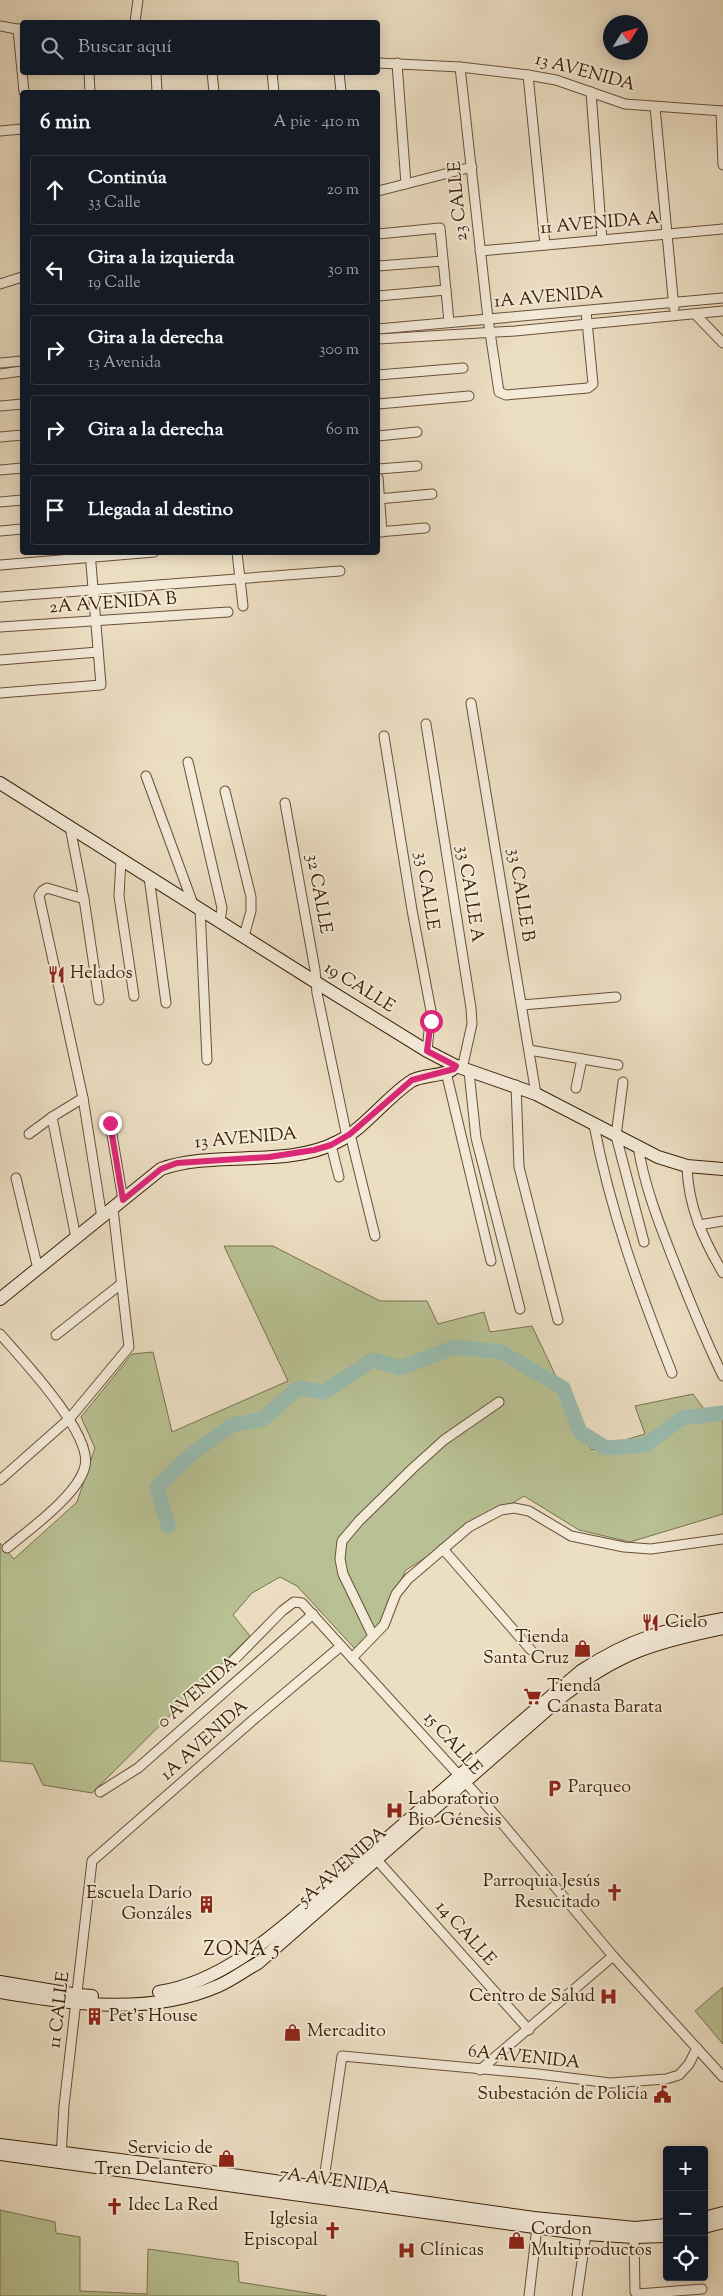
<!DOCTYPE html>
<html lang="es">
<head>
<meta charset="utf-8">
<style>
  body { margin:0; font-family:"Sorts Mill Goudy",serif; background:#242831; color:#f1f3f6 }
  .controls { position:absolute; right:15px; bottom:15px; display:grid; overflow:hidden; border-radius:5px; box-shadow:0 2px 12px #0003 }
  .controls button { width:45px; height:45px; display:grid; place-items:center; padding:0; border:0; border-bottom:1px solid #363941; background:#171b24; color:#f1f3f6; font:25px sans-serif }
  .compass { position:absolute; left:603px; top:15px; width:45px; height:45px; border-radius:50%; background:#171b24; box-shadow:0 2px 12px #0003; rotate:53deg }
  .stop { position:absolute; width:15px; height:15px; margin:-11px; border:4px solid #db2777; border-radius:50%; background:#fff }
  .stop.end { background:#db2777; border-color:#fff; box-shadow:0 1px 5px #0008 }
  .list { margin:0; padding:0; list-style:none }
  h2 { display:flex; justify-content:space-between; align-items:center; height:65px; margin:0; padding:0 20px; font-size:21px }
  h2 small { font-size:16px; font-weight:400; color:#9ea1a6 }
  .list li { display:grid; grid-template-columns:32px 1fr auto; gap:15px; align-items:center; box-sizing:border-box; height:70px; margin:0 10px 10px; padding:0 10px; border:1px solid #363941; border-radius:5px }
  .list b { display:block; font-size:19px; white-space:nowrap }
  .list p { margin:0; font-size:16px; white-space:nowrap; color:#9ea1a6 }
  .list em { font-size:16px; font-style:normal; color:#9ea1a6 }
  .icon { flex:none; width:28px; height:28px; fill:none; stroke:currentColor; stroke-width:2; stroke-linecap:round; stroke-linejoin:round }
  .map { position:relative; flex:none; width:723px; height:2296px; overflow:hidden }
  .search { position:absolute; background:#171b24; box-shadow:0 2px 12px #0003; left:20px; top:20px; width:360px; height:55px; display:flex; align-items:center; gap:12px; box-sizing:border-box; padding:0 18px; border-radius:5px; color:#9ea1a6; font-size:19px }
  .panel { position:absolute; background:#171b24; box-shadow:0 2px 12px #0003; left:20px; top:90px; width:360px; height:465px; border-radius:5px }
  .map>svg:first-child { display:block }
  .green { fill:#b8c193; stroke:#7a714e }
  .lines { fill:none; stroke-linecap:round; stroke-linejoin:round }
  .river { stroke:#99bcb0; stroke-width:15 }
  .street-casing { stroke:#695038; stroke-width:11 }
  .secondary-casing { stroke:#3d2109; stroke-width:14 }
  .street { stroke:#f3ead8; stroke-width:9 }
  .secondary { stroke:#f3ead8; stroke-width:12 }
  .route { stroke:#db2777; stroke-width:6 }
  .labels { text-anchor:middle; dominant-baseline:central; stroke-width:4; stroke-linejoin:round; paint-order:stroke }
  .street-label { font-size:18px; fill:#3d2109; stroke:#f3ead8 }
  .poi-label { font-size:18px; fill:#3d2109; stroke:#f3ead8; text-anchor:start }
  .quarter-label { font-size:20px; letter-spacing:1px; fill:#3d2109; stroke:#f3ead8 }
</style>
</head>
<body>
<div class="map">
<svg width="723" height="2296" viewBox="0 0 723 2296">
  <rect width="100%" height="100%" fill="#ecdec3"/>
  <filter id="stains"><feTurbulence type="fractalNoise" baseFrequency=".004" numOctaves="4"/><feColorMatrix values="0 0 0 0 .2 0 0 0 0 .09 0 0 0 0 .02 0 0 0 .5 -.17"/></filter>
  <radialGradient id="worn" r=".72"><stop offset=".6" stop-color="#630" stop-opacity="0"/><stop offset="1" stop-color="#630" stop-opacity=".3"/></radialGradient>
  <g class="green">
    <polygon points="224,1246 273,1246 380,1301 427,1301 438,1324 484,1312 490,1332 532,1326 591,1450 645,1434 635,1406 693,1394 710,1417 723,1409 723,1514 630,1542 579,1530 524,1496 406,1570 380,1624 356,1650 297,1586 280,1577 252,1593 233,1615 250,1636 92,1793 43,1785 33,1764 0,1761 0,1543 14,1559 77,1502 95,1448 81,1417 132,1354 153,1352 172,1432 288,1381"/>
    <polygon points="723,1987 723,2044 695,2011"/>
    <polygon points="0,2210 55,2222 56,2233 80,2237 80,2291 147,2294 148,2249 238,2262 239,2282 327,2296 0,2296"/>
  </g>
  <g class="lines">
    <polyline class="river" points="168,1526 157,1487 194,1452 232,1425 263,1419 298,1388 324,1392 373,1360 400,1368 455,1347 501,1352 563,1388 580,1432 606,1448 646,1445 682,1418 723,1413"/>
    <defs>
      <g id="street">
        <polyline points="135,22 138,0"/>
        <polyline points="0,26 22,30"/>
        <polyline points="18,29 24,92"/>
        <polyline points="378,63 460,67 528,75 556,80 625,104 723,111"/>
        <polyline points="397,63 406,184"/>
        <polyline points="460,67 488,319 499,392 506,395 588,388 593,384 586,311"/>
        <polyline points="89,72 90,92"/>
        <polyline points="156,72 157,92"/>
        <polyline points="212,72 214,92"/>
        <polyline points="272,72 274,92"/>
        <polyline points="339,72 341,92"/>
        <polyline points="528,75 545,245"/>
        <polyline points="591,92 602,240"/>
        <polyline points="655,107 674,308"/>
        <polyline points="721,111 723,165"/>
        <polyline points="0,131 22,129"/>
        <polyline points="378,191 472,167"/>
        <polyline points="378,234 440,228 449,322"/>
        <polyline points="480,251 723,229"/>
        <polyline points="378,266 443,261"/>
        <polyline points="0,284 22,277"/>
        <polyline points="378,296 446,290"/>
        <polyline points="695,314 723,343"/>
        <polyline points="378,329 723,298"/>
        <polyline points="378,339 515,331 723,311"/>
        <polyline points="0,363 22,361"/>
        <polyline points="0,374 22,371"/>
        <polyline points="378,375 463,368"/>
        <polyline points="378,404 469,396"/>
        <polyline points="0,406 22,404"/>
        <polyline points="378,436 417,432"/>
        <polyline points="0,437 22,435"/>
        <polyline points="378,469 417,466"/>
        <polyline points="0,470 22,468"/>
        <polyline points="378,478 382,532"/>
        <polyline points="378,499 432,494"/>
        <polyline points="0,502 22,500"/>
        <polyline points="0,531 22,529"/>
        <polyline points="378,532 425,528"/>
        <polyline points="237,552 243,606"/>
        <polyline points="0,565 154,552"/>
        <polyline points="0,597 340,571"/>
        <polyline points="0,627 228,612"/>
        <polyline points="0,660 98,652"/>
        <polyline points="0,693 101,685 90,552"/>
        <polyline points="471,703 536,1094"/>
        <polyline points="426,724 471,1008 472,1024 462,1069"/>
        <polyline points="384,736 412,910 431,1011 427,1051"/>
        <polyline points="188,762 222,908 220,921"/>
        <polyline points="146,776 193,904"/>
        <polyline points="225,791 251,897 251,911 244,936"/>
        <polyline points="285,803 315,970 317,993 347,1137"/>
        <polyline points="70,827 84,899 99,1000"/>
        <polyline points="121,860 119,896 134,996"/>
        <polyline points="149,877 166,1003"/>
        <polyline points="84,899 47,888 42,891 39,896 83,1098 102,1218"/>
        <polyline points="200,908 207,1060"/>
        <polyline points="522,1005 616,997"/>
        <polyline points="529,1050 618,1065"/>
        <polyline points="446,1072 491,1261"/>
        <polyline points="469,1072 476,1138 520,1309"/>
        <polyline points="623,1082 616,1136 644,1242"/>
        <polyline points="516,1085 519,1167 558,1320"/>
        <polyline points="576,1088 582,1059"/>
        <polyline points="52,1117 76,1238"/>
        <polyline points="110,1123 123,1200"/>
        <path d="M594,1125C610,1211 640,1292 672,1373"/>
        <polyline points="29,1134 52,1117 83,1098"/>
        <polyline points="350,1134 375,1236"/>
        <polyline points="331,1145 339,1177"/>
        <path d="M638,1146C644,1185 659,1223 673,1259C689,1299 704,1338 723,1376"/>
        <path d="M687,1166C688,1206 703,1239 723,1273"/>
        <polyline points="16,1178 38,1269"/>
        <polyline points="699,1225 723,1221"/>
        <path d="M0,1334C21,1358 93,1434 85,1466C79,1494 30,1529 7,1548"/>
        <polyline points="56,1335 121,1284"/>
        <polyline points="0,1480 70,1418 129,1347 113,1209"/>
        <polyline points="443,1549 531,1650"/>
        <polyline points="373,1636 343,1574 340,1559 342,1541 359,1521 413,1468 444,1440 499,1402"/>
        <polyline points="352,1658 384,1625 396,1594 408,1579 469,1527 501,1510 514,1508 529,1511 571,1536 624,1547 651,1549 723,1539"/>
        <polyline points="232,1662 282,1611 294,1602 302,1603 496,1816 613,1956 723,2077"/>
        <polyline points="100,1792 138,1768 313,1614"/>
        <polyline points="377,1860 529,2030"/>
        <polyline points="480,2070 613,1956"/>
        <polyline points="61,2157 64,2106 92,1861 253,1720 341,1646"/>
        <polyline points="322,2193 342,2056 538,2074 610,2083 666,2079 679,2075 689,2064 697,2048"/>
        <polyline points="634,2237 635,2292 638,2294 702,2289"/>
        <polyline points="529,2296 537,2227"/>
        <polyline points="577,2296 586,2234"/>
      </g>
      <g id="secondary">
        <polyline points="0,783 317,983 427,1051 456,1066 536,1094 658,1157 687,1166 723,1169"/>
        <path d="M0,1299L161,1169C214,1150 288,1168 337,1142C365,1128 384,1100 410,1082C422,1073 447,1078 456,1066"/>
        <polyline points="0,1982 78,1995 92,1996"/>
        <path d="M0,1992C72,2004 149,2016 218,1986C232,1980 245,1970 258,1963L564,1695C620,1652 655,1642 723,1628"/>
        <path d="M159,1992C232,1980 288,1921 343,1876C423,1809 501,1738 581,1671C632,1638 664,1630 723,1619"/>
        <polyline points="0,2145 191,2169 534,2218 635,2228 667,2225"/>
        <polyline points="0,2154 586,2234 634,2237 667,2236"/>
        <polyline points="704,2218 723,2213"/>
        <polyline points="704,2227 723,2222"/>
      </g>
    </defs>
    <use href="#street" class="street-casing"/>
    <use href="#secondary" class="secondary-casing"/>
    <use href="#street" class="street"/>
    <use href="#secondary" class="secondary"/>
  </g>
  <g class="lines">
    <polyline class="route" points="110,1123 123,1200 161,1169 177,1163 269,1157 314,1150 331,1145 350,1134 412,1080 454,1069 456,1066 427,1051 431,1021"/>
  </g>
  <defs>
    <symbol id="restaurant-bare" viewBox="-9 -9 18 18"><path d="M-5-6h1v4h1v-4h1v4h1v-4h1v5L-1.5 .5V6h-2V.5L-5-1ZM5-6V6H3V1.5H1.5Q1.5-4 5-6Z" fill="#8f2418" stroke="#f3ead8" stroke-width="2.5" paint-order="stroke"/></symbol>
    <symbol id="shop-bare" viewBox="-9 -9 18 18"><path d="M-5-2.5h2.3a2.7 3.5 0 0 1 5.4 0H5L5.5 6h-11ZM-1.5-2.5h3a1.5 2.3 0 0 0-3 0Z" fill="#8f2418" stroke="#f3ead8" stroke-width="2.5" paint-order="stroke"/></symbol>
    <symbol id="supermarket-bare" viewBox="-9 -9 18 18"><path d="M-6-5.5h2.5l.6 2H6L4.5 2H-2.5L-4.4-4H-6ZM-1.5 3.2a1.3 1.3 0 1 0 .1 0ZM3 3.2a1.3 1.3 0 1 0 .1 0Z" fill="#8f2418" stroke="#f3ead8" stroke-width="2.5" paint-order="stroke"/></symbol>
    <symbol id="parking-bare" viewBox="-9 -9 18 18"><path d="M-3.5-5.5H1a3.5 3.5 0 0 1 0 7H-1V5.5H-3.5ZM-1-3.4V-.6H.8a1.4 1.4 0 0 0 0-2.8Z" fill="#8f2418" stroke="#f3ead8" stroke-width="2.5" paint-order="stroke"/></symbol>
    <symbol id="hospital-bare" viewBox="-9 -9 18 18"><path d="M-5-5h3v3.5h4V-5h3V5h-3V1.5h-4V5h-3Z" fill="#8f2418" stroke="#f3ead8" stroke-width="2.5" paint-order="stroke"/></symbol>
    <symbol id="church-bare" viewBox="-9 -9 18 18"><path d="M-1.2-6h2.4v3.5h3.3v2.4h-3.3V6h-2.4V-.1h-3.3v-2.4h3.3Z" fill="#8f2418" stroke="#f3ead8" stroke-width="2.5" paint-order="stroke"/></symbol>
    <symbol id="building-bare" viewBox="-9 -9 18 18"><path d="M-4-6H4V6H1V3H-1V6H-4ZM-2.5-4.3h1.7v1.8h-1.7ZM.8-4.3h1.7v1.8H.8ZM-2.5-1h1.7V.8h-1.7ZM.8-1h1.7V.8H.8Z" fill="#8f2418" stroke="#f3ead8" stroke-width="2.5" paint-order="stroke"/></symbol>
    <symbol id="civic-bare" viewBox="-9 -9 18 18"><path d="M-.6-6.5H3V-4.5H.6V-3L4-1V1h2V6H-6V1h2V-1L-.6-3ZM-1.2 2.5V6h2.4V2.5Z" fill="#8f2418" stroke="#f3ead8" stroke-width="2.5" paint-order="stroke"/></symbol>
  </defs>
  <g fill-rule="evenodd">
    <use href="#restaurant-bare" x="44" y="962" width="25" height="25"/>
    <use href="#restaurant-bare" x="638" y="1610" width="25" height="25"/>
    <use href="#shop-bare" x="570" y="1636" width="25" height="25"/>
    <use href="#supermarket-bare" x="520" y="1684" width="25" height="25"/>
    <use href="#parking-bare" x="542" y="1776" width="25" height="25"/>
    <use href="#hospital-bare" x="382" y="1798" width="25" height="25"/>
    <use href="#church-bare" x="602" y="1880" width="25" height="25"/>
    <use href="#building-bare" x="194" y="1892" width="25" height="25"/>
    <use href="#hospital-bare" x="596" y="1984" width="25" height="25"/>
    <use href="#building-bare" x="82" y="2004" width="25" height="25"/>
    <use href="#shop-bare" x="280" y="2020" width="25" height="25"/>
    <use href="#civic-bare" x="650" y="2082" width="25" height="25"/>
    <use href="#shop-bare" x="214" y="2146" width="25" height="25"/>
    <use href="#church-bare" x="102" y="2194" width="25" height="25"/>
    <use href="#church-bare" x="320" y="2218" width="25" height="25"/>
    <use href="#shop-bare" x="504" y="2228" width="25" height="25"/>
    <use href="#hospital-bare" x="394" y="2238" width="25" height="25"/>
  </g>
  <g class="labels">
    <g class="street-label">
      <text transform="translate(585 73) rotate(15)">13 AVENIDA</text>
      <text transform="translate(459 201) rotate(-95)">23 CALLE</text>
      <text transform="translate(600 224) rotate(-5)">11 AVENIDA A</text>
      <text transform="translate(549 298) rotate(-5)">1A AVENIDA</text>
      <text transform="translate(113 604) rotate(-4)">2A AVENIDA B</text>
      <text transform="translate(426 891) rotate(81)">33 CALLE</text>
      <text transform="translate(318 894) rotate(80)">32 CALLE</text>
      <text transform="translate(469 894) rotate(81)">33 CALLE A</text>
      <text transform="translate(520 895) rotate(81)">33 CALLE B</text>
      <text transform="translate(359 988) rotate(32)">19 CALLE</text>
      <text transform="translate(246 1139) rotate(-5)">13 AVENIDA</text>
      <text transform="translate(198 1693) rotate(-41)">0 AVENIDA</text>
      <text transform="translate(205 1741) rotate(-42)">1A AVENIDA</text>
      <text transform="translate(452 1744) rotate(48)">15 CALLE</text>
      <text transform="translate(343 1867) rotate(-41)">5A AVENIDA</text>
      <text transform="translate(465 1934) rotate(48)">14 CALLE</text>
      <text transform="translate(60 2010) rotate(-83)">11 CALLE</text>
      <text transform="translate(524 2058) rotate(6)">6A AVENIDA</text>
      <text transform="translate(335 2182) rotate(8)">7A AVENIDA</text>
    </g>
    <g class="poi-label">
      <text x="70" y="974">Helados</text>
      <text x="665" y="1623">Cielo</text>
      <text x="569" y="1638" text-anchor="end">Tienda<tspan x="569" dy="21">Santa Cruz</tspan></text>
      <text x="547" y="1687">Tienda<tspan x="547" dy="21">Canasta Barata</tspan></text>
      <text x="568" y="1788">Parqueo</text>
      <text x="408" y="1800">Laboratorio<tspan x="408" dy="21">Bio-Génesis</tspan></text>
      <text x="600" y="1882" text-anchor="end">Parroquia Jesús<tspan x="600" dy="21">Resucitado</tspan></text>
      <text x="192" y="1894" text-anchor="end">Escuela Darío<tspan x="192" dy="21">Gonzáles</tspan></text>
      <text x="595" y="1997" text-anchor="end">Centro de Salud</text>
      <text x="109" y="2017">Pet's House</text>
      <text x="307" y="2032">Mercadito</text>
      <text x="648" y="2095" text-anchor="end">Subestación de Policía</text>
      <text x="213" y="2149" text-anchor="end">Servicio de<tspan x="213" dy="21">Tren Delantero</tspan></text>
      <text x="128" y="2206">Idec La Red</text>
      <text x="318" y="2220" text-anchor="end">Iglesia<tspan x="318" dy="21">Episcopal</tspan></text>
      <text x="531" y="2230">Cordon<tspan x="531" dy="21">Multiproductos</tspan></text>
      <text x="420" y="2251">Clínicas</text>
    </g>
    <g class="quarter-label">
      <text x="242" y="1950">ZONA 5</text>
    </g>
  </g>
  <rect width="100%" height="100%" filter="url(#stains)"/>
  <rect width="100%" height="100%" fill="url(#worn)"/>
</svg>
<div class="controls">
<button>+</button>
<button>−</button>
<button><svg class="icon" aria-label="locate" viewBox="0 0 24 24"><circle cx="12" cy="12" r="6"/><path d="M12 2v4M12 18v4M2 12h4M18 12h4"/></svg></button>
</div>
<svg class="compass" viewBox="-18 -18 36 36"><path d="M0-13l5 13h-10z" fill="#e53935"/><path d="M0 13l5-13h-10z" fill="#9ea1a6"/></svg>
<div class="stop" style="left:431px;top:1021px"></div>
<div class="stop end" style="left:110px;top:1123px"></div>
<div class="search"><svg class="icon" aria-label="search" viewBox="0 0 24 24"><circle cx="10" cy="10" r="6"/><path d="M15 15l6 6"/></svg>Buscar aquí</div>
<section class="panel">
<h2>6 min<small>A pie · 410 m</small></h2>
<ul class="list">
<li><svg class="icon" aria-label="ahead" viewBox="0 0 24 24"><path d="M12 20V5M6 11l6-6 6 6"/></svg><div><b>Continúa</b><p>33 Calle</p></div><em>20 m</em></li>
<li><svg class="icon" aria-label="left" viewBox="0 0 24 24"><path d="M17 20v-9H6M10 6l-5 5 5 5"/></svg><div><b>Gira a la izquierda</b><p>19 Calle</p></div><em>30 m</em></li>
<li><svg class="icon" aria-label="right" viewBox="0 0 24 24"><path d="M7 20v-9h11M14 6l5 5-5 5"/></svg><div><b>Gira a la derecha</b><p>13 Avenida</p></div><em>300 m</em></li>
<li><svg class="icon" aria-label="right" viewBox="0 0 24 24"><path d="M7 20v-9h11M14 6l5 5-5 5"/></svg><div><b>Gira a la derecha</b></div><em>60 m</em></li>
<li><svg class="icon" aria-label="arrive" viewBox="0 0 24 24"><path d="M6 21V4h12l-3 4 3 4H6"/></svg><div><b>Llegada al destino</b></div></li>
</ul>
</section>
</div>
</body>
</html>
